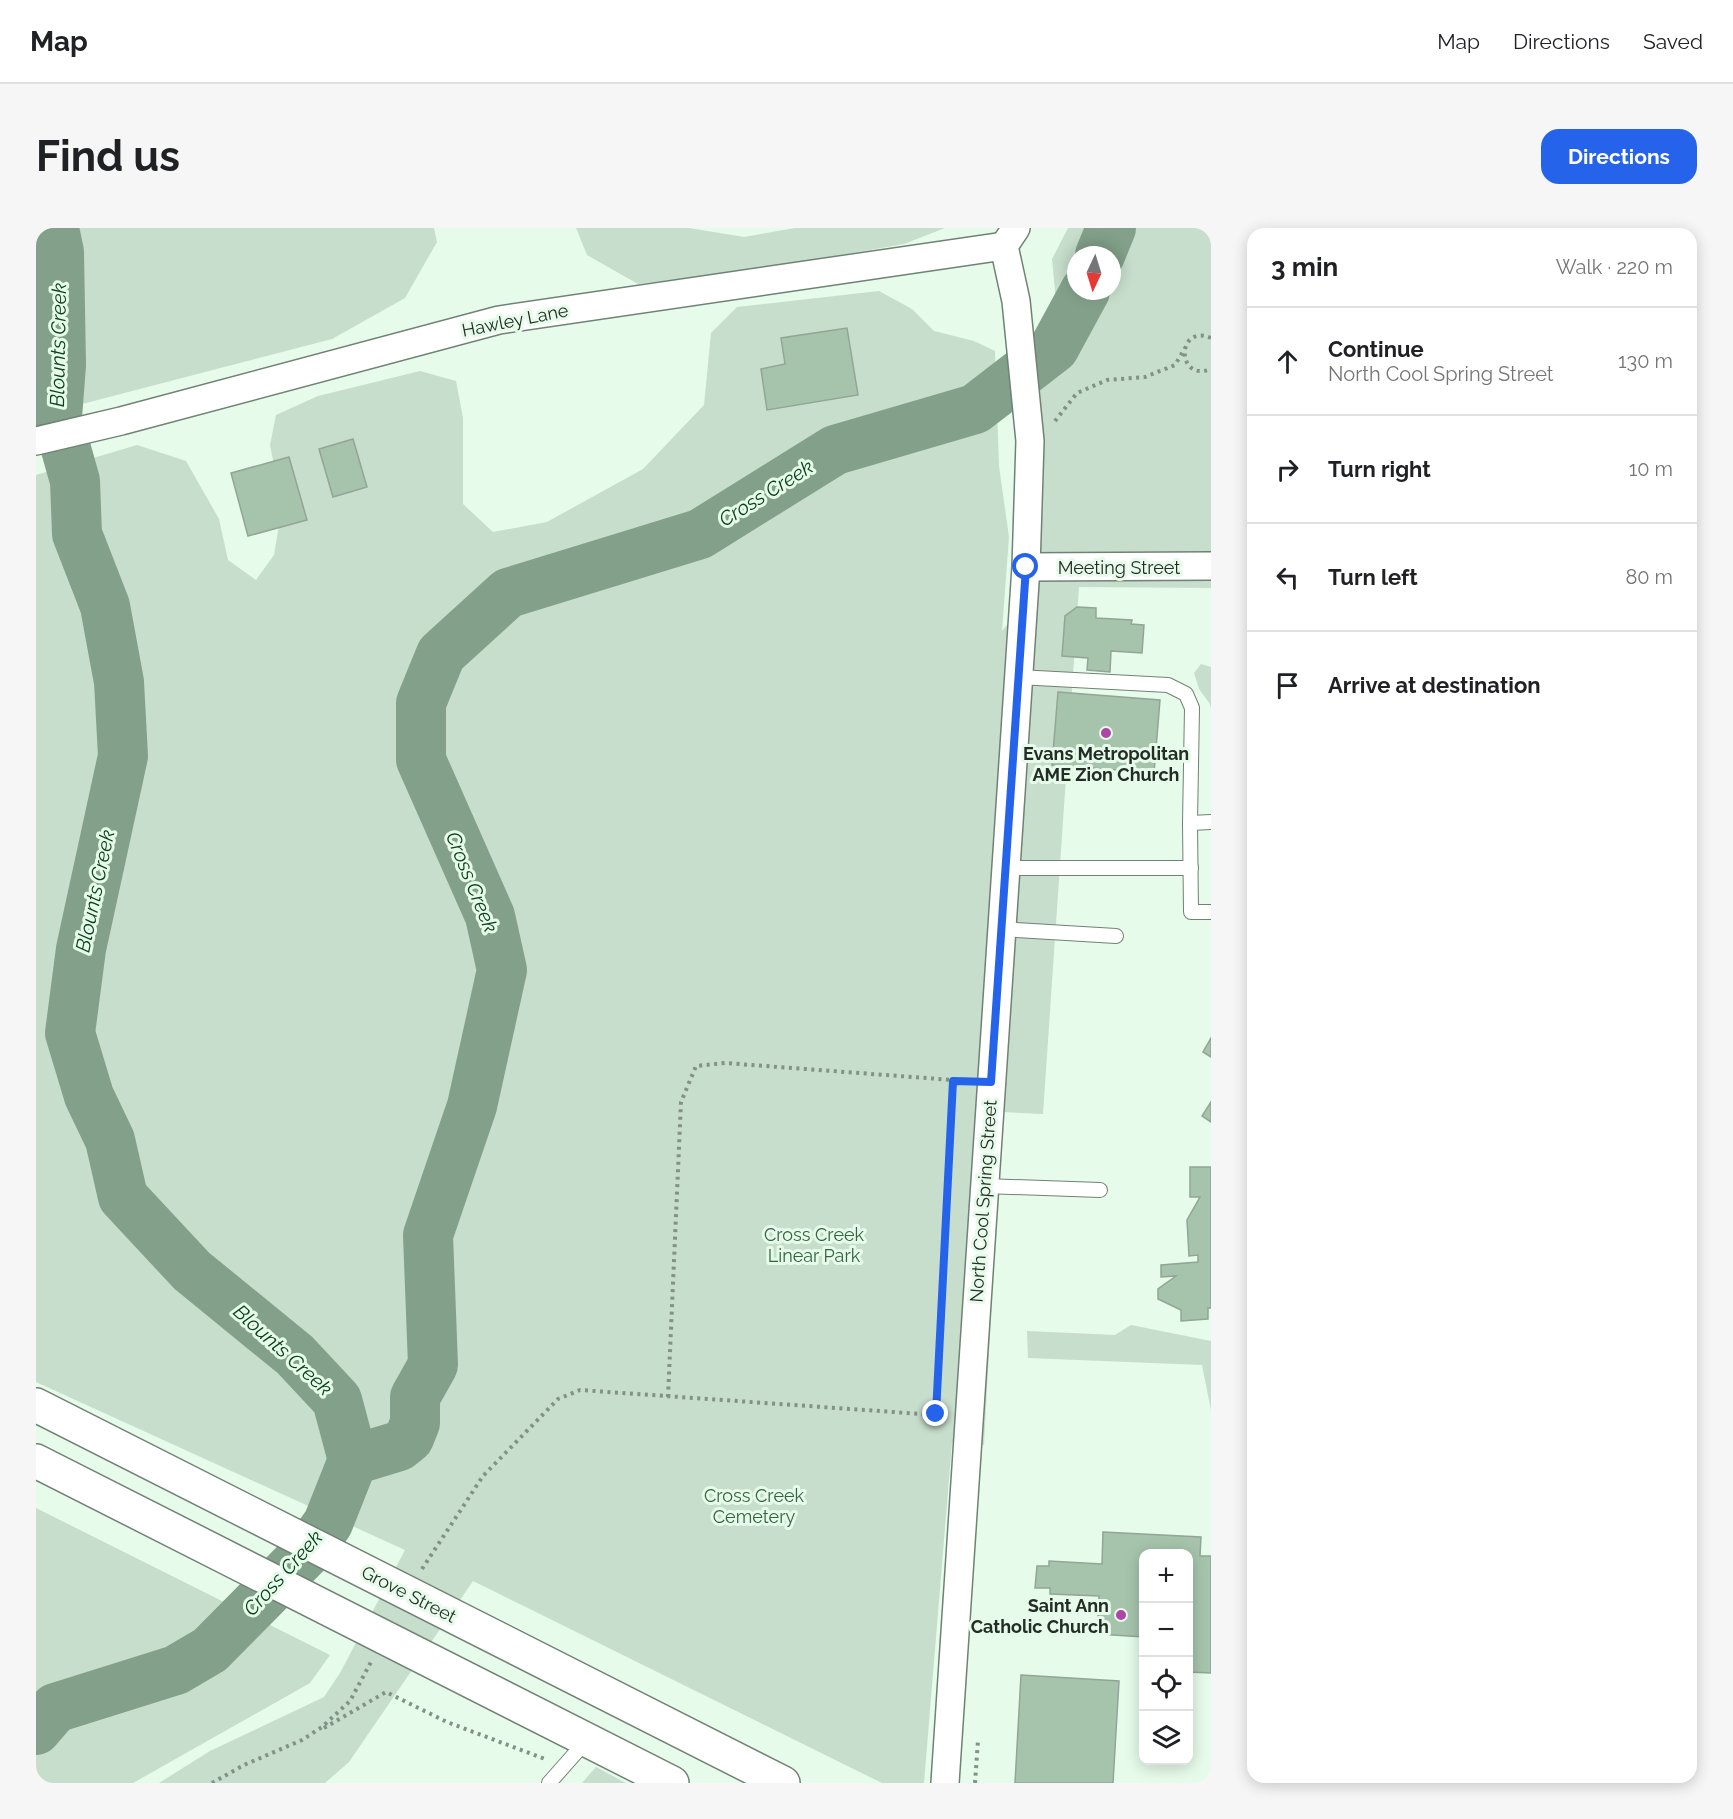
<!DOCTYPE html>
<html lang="en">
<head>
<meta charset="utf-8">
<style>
  body { margin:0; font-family:Raleway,sans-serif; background:#f6f6f6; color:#202124 }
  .controls { position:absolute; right:18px; bottom:18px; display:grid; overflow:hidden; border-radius:12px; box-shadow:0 3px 15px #0003 }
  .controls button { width:54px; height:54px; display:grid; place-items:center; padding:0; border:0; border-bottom:2px solid #e0e0e0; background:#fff; color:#202124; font:30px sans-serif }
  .compass { position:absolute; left:1031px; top:18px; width:54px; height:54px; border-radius:50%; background:#fff; box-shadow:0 3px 15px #0003; rotate:184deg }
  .stop { position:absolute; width:18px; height:18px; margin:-14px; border:4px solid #2563eb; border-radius:50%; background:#fff }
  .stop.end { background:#2563eb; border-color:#fff; box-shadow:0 2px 6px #0008 }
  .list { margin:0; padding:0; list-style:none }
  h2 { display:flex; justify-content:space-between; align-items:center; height:78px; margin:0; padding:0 24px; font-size:26px }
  h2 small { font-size:20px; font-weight:400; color:#757577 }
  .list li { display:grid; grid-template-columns:39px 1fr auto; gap:18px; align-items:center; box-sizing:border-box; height:108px; padding:0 24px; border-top:2px solid #e0e0e0 }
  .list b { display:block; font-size:22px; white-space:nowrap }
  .list p { margin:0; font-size:20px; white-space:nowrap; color:#757577 }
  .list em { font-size:20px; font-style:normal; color:#757577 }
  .icon { flex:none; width:33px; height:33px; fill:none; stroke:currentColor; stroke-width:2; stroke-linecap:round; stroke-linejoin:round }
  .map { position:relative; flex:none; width:1175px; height:1555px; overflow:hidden; border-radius:18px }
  header { display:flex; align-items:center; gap:36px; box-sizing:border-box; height:84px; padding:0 30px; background:#fff; border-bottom:2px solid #e0e0e0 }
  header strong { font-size:28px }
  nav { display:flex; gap:33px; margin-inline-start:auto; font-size:21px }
  .intro { display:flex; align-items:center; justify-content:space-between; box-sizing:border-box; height:144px; padding:0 36px }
  h1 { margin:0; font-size:42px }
  .button { padding:15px 27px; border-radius:18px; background:#2563eb; color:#fff; font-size:21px; font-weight:700 }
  main { display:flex; gap:36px; padding:0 36px }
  aside { flex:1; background:#fff; border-radius:18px; box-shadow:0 3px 15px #0003 }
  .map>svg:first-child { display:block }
  .green { fill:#c7decc; fill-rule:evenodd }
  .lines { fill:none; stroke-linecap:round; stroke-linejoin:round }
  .river { stroke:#83a18a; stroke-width:50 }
  .building { fill:#a6c4ac; stroke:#92a596; stroke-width:1.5 }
  .lane-casing { stroke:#708274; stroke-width:16 }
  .street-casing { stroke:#708274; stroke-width:30 }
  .primary-casing { stroke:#708274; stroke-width:36 }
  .path { stroke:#839186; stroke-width:4; stroke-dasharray:3 4.5; stroke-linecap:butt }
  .lane { stroke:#fff; stroke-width:14 }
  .street { stroke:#fff; stroke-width:27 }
  .primary { stroke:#fff; stroke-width:33 }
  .route { stroke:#2563eb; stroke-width:8 }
  .poi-dot { fill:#af45a7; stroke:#e6fbea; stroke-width:2 }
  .labels { text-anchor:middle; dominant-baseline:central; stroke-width:6; stroke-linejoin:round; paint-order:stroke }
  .street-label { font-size:18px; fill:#242c26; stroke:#e6fbea }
  .poi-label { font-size:18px; font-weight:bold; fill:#242c26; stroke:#e6fbea }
  .park-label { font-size:18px; fill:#336441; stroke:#e6fbea }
  .water-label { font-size:20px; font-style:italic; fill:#0c4020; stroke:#e6fbea }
</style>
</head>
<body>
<header>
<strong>Map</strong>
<nav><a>Map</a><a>Directions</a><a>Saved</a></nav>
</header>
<div class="intro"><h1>Find us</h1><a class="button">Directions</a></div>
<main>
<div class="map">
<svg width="1175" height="1555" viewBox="0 0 1175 1555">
  <rect width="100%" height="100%" fill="#e6fbea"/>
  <g class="green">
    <polygon points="0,0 398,0 401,14 369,70 296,111 0,188"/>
    <polygon points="540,0 653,0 708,9 759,0 909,0 868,16 726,41 602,56 551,27"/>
    <path d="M1032,0H1175V360L1043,359L1007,886L966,884L948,1217L916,1215L888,1555H846L437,1353L313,1534L289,1555H123L174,1523L288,1469L304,1445L369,1322L0,1154V247L101,217L150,233L183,291L192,332L220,352L238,327L246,278L234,217L240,187L282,168L384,143L420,153L427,190V276L457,304L511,294L607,241L668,177L675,105L701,79L843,63L876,81L898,103L938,113L959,123L963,238L973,309L966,403L984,381L997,153L1025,126L1016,31ZM1040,27H1076V63H1040Z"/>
    <polygon points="1165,436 1175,439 1175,481 1174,476 1163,461 1158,445"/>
    <polygon points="1095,1097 1175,1113 1175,1182 1166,1137 992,1130 991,1103 1079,1107"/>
    <polygon points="0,1280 294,1427 274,1455 97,1555 0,1555"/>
    <polygon points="560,1539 590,1555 546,1555"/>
  </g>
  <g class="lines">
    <g class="river">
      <polyline points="18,0 23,24 25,137 21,189 39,253 41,306 69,378 83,454 87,528 45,721 34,805 53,868 74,912 87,969 156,1043 259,1127 301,1172 317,1232"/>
      <polyline points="1064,27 1075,0"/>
      <polyline points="0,1502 19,1480 140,1442 174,1422 273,1322 292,1295 317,1232 363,1218 373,1210 379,1195 379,1169 397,1137 392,1007 436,878 466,742 454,688 385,532 385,475 405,426 472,365 664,306 799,222 939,181 1018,120 1049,63"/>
    </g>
  </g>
  <g class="building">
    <polygon points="811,100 822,167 731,182 725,141 749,136 745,110"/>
    <polygon points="317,211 331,259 297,269 283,221"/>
    <polygon points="253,229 271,292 212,308 195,245"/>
    <polygon points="1041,379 1060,380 1060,390 1096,392 1095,396 1108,397 1106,425 1075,423 1074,444 1051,442 1052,430 1026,428 1029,388"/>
    <polygon points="1022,464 1124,472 1118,545 1016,537"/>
    <polygon points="1175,810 1175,829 1167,824"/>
    <polygon points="1175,874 1175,894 1166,888"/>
    <polygon points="1154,939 1175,939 1175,1080 1172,1080 1172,1091 1145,1093 1145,1082 1122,1071 1122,1061 1140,1048 1125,1049 1125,1037 1162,1034 1162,1027 1153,1028 1151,992 1164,969 1154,969"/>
    <polygon points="1067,1304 1165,1309 1164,1328 1175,1328 1175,1445 1153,1444 1152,1326 1108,1326 1108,1409 1061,1406 1063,1368 1014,1366 1014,1360 999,1360 1001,1338 1013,1338 1013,1333 1066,1336"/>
    <polygon points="985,1447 1083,1453 1077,1555 979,1555"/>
  </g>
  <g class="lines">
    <defs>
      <g id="lane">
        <polyline points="982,449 1132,457 1150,466 1156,480 1154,595 1155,684 1175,684"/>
        <polyline points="1154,595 1175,594"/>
        <polyline points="969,640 1155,640"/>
        <polyline points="965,701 1080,708"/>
        <polyline points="948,958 1064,962"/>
        <polyline points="513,1555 551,1512"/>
      </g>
      <g id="street">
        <polyline points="0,213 85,193 463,92 968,18"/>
        <polyline points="990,339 1175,338"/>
        <polyline points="909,1555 990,339 994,213 980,73 968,18 980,0"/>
      </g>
      <g id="primary">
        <polyline points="0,1177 747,1555"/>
        <polyline points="0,1233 636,1555"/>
      </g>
    </defs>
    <use href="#lane" class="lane-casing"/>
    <use href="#street" class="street-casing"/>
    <use href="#primary" class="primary-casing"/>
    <g class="path">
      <path d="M1175,110C1140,95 1140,155 1175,141"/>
      <polyline points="1019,193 1041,165 1071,152 1109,149 1139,137 1149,120"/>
      <polyline points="632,1169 645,874 660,838 689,835 930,853"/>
      <polyline points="386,1341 447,1248 522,1171 544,1162 900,1187 917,853"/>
      <polyline points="288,1500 350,1464 411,1494 509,1531"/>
      <polyline points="176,1555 208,1537 266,1512 286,1499 314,1473 335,1434"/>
      <polyline points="939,1555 942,1512"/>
    </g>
    <use href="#lane" class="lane"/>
    <use href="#street" class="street"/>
    <use href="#primary" class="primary"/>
  </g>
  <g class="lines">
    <polyline class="route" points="900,1186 917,853 955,854 990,339"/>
  </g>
  <g class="poi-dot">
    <circle cx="1070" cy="505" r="6"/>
    <circle cx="1085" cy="1387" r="6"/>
  </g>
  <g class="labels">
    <g class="street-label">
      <text transform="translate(479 92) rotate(-11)">Hawley Lane</text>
      <text x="1083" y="339">Meeting Street</text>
      <text transform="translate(947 973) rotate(-86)">North Cool Spring Street</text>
      <text transform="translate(373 1366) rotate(27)">Grove Street</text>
    </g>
    <g class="poi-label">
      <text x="1070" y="525">Evans Metropolitan<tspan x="1070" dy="21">AME Zion Church</tspan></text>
      <text x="1073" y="1377" text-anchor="end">Saint Ann<tspan x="1073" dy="21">Catholic Church</tspan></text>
    </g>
    <g class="park-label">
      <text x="778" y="1006">Cross Creek<tspan x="778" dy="21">Linear Park</tspan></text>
      <text x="718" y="1267">Cross Creek<tspan x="718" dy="21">Cemetery</tspan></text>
    </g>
    <g class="water-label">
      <text transform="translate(22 117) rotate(-89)">Blounts Creek</text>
      <text transform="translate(730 265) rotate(-32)">Cross Creek</text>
      <text transform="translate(436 654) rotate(68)">Cross Creek</text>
      <text transform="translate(59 663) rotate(-78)">Blounts Creek</text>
      <text transform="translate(247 1122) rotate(42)">Blounts Creek</text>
      <text transform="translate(247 1345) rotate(-48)">Cross Creek</text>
    </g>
  </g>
</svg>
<div class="controls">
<button>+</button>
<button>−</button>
<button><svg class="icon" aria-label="locate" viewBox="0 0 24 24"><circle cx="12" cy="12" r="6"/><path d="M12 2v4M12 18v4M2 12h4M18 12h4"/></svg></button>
<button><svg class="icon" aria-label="layers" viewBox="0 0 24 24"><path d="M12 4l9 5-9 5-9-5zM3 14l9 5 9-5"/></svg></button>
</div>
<svg class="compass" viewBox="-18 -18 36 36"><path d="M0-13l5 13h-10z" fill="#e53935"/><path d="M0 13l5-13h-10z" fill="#757577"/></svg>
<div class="stop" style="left:990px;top:339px"></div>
<div class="stop end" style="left:900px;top:1186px"></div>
</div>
<aside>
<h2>3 min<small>Walk · 220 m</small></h2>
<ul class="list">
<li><svg class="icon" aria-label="ahead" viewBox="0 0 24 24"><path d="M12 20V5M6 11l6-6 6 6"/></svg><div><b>Continue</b><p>North Cool Spring Street</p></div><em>130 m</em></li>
<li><svg class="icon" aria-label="right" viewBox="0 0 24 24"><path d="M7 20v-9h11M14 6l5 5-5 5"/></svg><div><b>Turn right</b></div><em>10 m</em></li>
<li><svg class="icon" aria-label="left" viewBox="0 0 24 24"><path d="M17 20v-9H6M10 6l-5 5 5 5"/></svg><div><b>Turn left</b></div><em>80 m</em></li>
<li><svg class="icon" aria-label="arrive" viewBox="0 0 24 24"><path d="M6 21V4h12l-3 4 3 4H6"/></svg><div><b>Arrive at destination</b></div></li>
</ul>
</aside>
</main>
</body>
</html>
